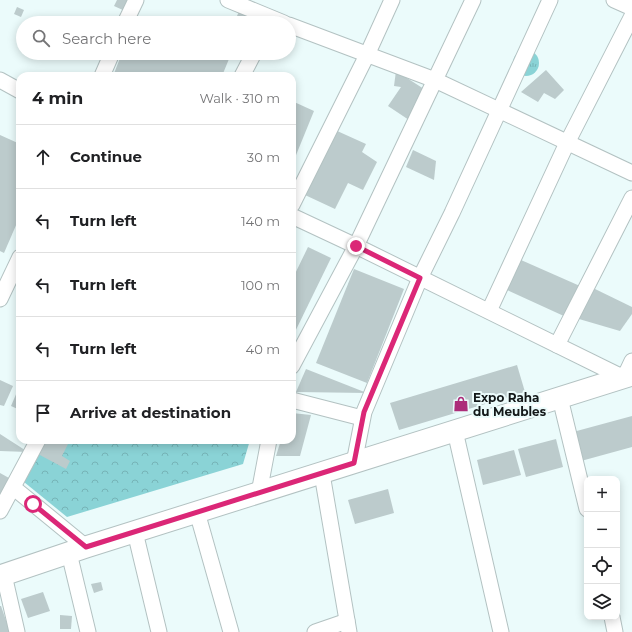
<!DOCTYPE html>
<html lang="en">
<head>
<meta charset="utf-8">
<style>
  body { margin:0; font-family:Montserrat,sans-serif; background:#f6f6f6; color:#202124 }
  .controls { position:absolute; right:12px; bottom:12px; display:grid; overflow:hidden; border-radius:8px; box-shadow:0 2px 10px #0003 }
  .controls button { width:36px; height:36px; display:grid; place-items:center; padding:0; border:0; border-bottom:1px solid #e0e0e0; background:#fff; color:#202124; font:20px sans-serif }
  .stop { position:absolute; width:12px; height:12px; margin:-9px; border:3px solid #db2777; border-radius:50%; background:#fff }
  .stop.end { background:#db2777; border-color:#fff; box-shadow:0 1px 4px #0008 }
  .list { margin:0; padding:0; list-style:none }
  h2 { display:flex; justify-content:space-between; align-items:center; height:52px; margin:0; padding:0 16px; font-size:17px }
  h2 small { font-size:13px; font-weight:400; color:#757577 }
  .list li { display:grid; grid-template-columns:26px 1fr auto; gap:12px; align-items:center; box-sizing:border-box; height:64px; padding:0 16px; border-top:1px solid #e0e0e0 }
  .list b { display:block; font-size:15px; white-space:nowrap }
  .list em { font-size:13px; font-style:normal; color:#757577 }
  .icon { flex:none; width:22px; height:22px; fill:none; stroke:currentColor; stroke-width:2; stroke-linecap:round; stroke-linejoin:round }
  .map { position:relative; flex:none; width:632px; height:632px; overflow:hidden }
  .search { position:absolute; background:#fff; box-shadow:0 2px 10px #0003; left:16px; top:16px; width:280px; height:44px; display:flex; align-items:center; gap:10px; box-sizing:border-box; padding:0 14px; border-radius:22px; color:#757577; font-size:15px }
  .panel { position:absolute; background:#fff; box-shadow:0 2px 10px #0003; left:16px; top:72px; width:280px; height:372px; border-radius:12px }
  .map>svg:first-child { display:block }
  .grass { fill:url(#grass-tufts) }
  .park { fill:url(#park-crowns) }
  .building { fill:#bccbcc }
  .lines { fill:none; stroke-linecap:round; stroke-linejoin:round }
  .street-casing { stroke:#b3c2c2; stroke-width:17 }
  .secondary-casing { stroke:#b3c2c2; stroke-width:23 }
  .street { stroke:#fff; stroke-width:15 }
  .secondary { stroke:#fff; stroke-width:21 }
  .route { stroke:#db2777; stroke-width:5 }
  .labels { text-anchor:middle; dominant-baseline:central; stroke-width:4; stroke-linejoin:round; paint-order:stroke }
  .poi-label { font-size:12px; font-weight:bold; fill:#131819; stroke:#ebfbfb; text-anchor:start }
</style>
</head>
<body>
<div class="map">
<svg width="632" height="632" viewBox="0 0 632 632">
  <defs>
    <pattern id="grass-tufts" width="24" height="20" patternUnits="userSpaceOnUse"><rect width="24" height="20" fill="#8ad3d6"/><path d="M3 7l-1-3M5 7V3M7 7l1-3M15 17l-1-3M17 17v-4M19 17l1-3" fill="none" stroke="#76b4b7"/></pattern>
    <pattern id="park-crowns" width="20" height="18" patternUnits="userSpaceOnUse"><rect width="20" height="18" fill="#8ad3d6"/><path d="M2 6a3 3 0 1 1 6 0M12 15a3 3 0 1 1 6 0" fill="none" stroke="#76b4b7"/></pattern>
  </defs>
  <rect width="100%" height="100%" fill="#ebfbfb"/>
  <circle class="grass" cx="526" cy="63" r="13"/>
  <polygon class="park" points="43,440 250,440 243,464 67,517 24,482"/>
  <g class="building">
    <polygon points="117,0 130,0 125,11 114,6"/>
    <polygon points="17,7 24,10 21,17 14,14"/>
    <polygon points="240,9 251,15 248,21 237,16"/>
    <polygon points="136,17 152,23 134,23"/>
    <polygon points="122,53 229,53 231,54 222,76 113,76"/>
    <polygon points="546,70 564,90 555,99 544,93 538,102 521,92"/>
    <polygon points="396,71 424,89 409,120 388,106 401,87 394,86"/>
    <polygon points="292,101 314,111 292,165"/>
    <polygon points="335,130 366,144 362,152 377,162 363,190 348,183 335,209 305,195"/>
    <polygon points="0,135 20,144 20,216 4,253 0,251"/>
    <polygon points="413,150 436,161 434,180 406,167"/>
    <polygon points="308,247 331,258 292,338 292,280"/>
    <polygon points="521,260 580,286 566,317 507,290"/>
    <polygon points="354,269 404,289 367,383 316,363"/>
    <polygon points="593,288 632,307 632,314 620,331 579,319"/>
    <polygon points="517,365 525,392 399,430 390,403"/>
    <polygon points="306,369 367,393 296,392"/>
    <polygon points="0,380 13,386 4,406 0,405"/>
    <polygon points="17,392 20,393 20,410 11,406"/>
    <polygon points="292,413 311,415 300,456 276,456 281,440 292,440"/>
    <polygon points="632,416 632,447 581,461 573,432"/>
    <polygon points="0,434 28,452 0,451"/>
    <polygon points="556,439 563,467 526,477 518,449"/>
    <polygon points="46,440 70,440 62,456 70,461 66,469 38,454"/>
    <polygon points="514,450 521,475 483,485 477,460"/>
    <polygon points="0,473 9,478 0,495"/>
    <polygon points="388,489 394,513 355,524 348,500"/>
    <polygon points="101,582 103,590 94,593 91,584"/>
    <polygon points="43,592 50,611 28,618 21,599"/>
    <polygon points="0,606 1,606 10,632 0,632"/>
    <polygon points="60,615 72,616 71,629 60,629"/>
  </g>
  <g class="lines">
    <defs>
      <g id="street">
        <polyline points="228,0 284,23"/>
        <polyline points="614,0 632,8"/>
        <polyline points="125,23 136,0"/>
        <polyline points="289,25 435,80 632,173"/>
        <polyline points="102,76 112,53"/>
        <polyline points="242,76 254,53"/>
        <polyline points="0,80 20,91"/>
        <polyline points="292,205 367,55 392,0"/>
        <polyline points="292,216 356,246 624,378 632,361"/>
        <polyline points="0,299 20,257"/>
        <polyline points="489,311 567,143 632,16"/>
        <polyline points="557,345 632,198"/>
        <polyline points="292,366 356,246 473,0"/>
        <polyline points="560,398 587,509"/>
        <polyline points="292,400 362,418"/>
        <polyline points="455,431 501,632"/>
        <polyline points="354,463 364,412 420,278 452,213 550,0"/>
        <polyline points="322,474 349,632"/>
        <polyline points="14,488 86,547"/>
        <polyline points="259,493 269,440"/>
        <polyline points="0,511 38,440"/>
        <polyline points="197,512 231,632"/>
        <polyline points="135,532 159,632"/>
        <polyline points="69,553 88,632"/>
        <polyline points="4,575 17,632"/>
        <polyline points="612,617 615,632"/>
        <polyline points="315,632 347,621"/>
      </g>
      <polyline id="secondary" points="0,576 86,547 632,375"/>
    </defs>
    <use href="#street" class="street-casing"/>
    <use href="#secondary" class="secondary-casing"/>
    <use href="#street" class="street"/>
    <use href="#secondary" class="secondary"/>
  </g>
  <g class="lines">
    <polyline class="route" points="33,504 86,547 354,463 364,412 420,278 356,246"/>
  </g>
  <defs>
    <symbol id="shop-bare" viewBox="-9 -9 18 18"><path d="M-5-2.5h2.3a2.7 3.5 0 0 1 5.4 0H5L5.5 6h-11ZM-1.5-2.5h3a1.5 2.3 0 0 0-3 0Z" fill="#ac2c79" stroke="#ebfbfb" stroke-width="2.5" paint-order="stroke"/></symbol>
  </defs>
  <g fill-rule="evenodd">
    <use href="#shop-bare" x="450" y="393" width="22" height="22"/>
  </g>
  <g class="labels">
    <g class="poi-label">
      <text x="473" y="397">Expo Raha<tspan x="473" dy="14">du Meubles</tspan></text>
    </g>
  </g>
</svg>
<div class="controls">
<button>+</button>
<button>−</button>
<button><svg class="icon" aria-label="locate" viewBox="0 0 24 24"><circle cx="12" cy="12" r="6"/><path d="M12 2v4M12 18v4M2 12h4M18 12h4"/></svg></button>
<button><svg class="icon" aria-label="layers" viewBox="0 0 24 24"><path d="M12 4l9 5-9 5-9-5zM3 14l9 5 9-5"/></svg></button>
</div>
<div class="stop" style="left:33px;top:504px"></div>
<div class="stop end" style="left:356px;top:246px"></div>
<div class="search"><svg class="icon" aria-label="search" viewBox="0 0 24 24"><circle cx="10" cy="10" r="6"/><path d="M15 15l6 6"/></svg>Search here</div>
<section class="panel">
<h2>4 min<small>Walk · 310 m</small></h2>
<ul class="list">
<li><svg class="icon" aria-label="ahead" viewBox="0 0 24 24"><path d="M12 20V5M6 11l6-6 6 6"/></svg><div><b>Continue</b></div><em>30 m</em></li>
<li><svg class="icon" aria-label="left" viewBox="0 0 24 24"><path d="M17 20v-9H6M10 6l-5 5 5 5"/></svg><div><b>Turn left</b></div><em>140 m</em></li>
<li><svg class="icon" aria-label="left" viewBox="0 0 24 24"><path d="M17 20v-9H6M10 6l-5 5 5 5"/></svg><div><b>Turn left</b></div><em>100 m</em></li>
<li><svg class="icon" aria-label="left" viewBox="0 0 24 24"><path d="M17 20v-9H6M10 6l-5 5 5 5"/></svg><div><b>Turn left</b></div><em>40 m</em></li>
<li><svg class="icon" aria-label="arrive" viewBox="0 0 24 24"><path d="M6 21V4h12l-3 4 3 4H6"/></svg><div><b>Arrive at destination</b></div></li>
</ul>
</section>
</div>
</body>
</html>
